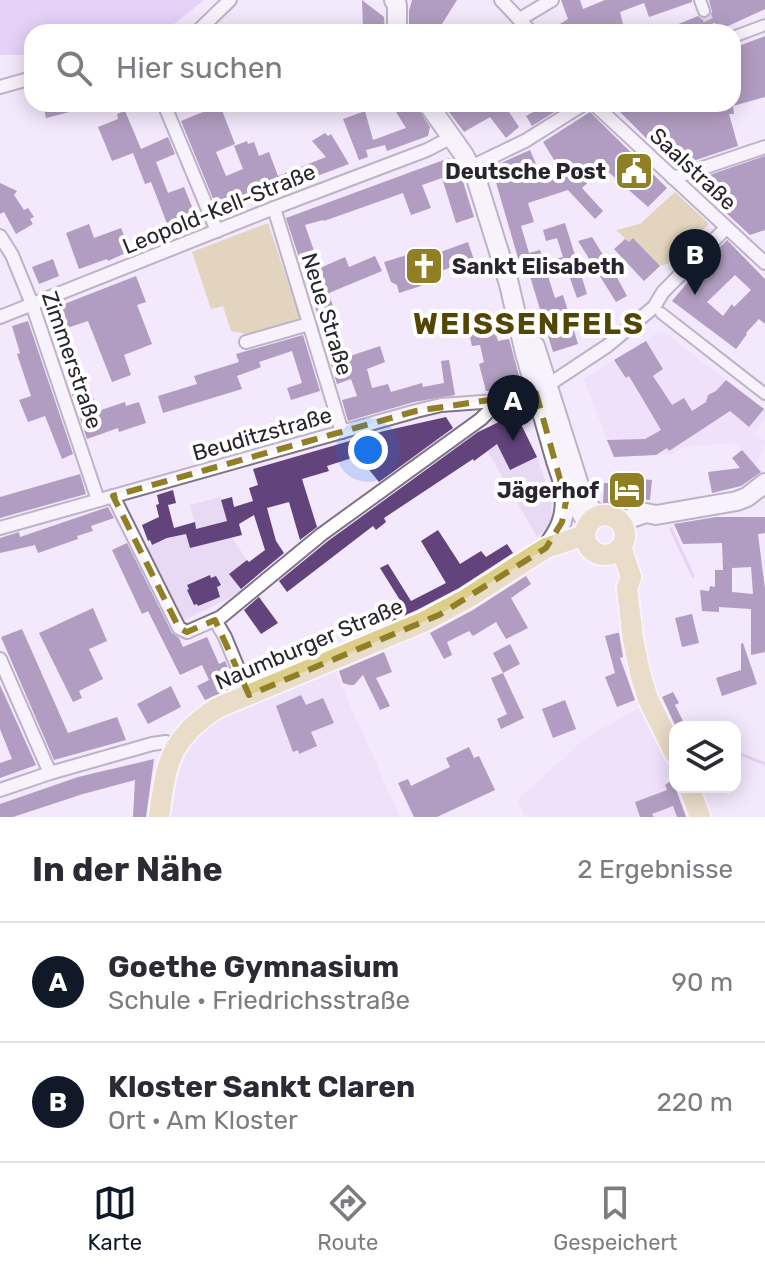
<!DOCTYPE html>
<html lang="de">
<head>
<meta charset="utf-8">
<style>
  body { margin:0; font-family:Rubik,sans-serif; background:#f2f2f3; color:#2b2b33 }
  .controls { position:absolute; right:24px; bottom:24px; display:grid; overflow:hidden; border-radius:16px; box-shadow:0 4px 20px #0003 }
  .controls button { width:72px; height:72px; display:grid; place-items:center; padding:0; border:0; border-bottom:2px solid #e1e1e2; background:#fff; color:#2b2b33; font:40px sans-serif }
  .you { position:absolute; left:368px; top:450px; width:28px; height:28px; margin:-20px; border:6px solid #fff; border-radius:50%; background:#1a73e8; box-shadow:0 0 0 12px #1a73e833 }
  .badge { display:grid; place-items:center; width:52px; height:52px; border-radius:50%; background:#111827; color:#fff; font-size:26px; font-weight:700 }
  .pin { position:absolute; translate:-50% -66px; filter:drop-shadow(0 2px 4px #0008) }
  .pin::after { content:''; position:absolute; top:42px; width:28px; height:24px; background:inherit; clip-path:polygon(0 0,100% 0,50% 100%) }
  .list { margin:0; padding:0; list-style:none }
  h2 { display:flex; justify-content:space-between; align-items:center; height:104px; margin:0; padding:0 32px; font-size:34px }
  h2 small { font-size:26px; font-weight:400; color:#7c7c81 }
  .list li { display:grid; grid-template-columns:52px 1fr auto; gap:24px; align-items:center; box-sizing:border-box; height:120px; padding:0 32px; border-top:2px solid #e1e1e2 }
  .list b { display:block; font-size:30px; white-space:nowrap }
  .list p { margin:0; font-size:26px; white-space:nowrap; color:#7c7c81 }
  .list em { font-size:26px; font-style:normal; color:#7c7c81 }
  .icon { flex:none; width:44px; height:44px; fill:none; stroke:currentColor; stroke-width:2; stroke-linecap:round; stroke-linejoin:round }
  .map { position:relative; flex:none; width:765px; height:817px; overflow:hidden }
  .search { position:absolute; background:#fff; box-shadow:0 4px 20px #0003; left:24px; right:24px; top:24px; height:88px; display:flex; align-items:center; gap:20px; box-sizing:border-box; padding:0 28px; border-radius:24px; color:#7c7c81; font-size:30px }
  .sheet { height:344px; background:#fff }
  nav { display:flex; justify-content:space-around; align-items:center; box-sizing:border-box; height:112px; border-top:2px solid #e1e1e2; background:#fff; font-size:22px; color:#7c7c81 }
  nav a { display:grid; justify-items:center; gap:4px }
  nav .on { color:#111827 }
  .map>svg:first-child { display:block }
  .built { fill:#e8daf5 }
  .green { fill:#cebd74 }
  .water { fill:#d7b5f5 }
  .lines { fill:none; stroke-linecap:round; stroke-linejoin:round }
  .stream { stroke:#d7b5f5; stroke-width:3 }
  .building { fill:#62437b; fill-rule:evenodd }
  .pedestrian-tunnel { stroke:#cbc1d2; stroke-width:10; stroke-dasharray:10 5; stroke-linecap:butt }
  .pedestrian-casing { stroke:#7e7486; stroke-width:14 }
  .minor-casing { stroke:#7e7486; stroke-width:16 }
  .secondary-casing { stroke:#7e7486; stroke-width:22 }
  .primary-casing { stroke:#fff; stroke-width:24 }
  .pedestrian { stroke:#fff; stroke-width:10 }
  .minor { stroke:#fff; stroke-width:12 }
  .secondary { stroke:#fff; stroke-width:18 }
  .primary { stroke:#ddce8a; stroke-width:20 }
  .marked { fill:none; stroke:#917f25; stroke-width:6; stroke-dasharray:16 10; stroke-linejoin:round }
  .labels { text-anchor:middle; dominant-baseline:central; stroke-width:8; stroke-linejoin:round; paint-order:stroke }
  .street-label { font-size:22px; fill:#29252c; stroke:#fff }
  .poi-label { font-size:22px; font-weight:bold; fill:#29252c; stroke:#fff; text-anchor:end }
  .district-label { font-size:30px; font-weight:bold; letter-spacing:2px; fill:#534603; stroke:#fff }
</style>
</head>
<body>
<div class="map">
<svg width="765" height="817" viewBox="0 0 765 817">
  <rect width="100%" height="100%" fill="#f3e8fc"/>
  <g class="built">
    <polygon points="662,332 667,334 765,411 765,418 754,434 765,441 765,445 755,465 735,443 686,446 672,454 614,457 584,379 657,333"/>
    <polygon points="516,414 537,457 551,497 552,517 549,528 537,537 477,433"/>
    <polygon points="220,497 227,521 196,529 190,505"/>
    <polygon points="186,534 190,548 231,537 247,560 230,574 242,590 228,599 182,621 144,549 168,538"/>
    <polygon points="334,669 400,817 170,817 174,786 180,764 186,751 210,726 235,710"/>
    <polygon points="646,704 675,763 675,787 685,787 696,817 525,817 518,800 584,739"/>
  </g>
  <g class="green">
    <polygon points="675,192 709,224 670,263 660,266 634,239 629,242 616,230 640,224"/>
    <polygon points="268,223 301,321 251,335 231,331 223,306 211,309 192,252"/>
  </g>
  <polygon class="water" points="0,0 204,0 164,32 32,32 32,55 0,55"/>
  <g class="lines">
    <g class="stream">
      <polyline points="671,529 693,576"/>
      <polyline points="725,722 726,727"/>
      <polyline points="735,749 738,753 765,764"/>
    </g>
  </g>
  <g class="building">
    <polygon points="362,0 384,17 385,32 365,32 365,28 363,28"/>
    <polygon points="412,0 457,0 437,32 409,29 409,11"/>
    <polygon points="561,0 580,0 583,9 605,0 692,0 692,2 649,17 644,3 620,12 625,32 547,32 568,19"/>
    <polygon points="709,0 765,0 765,9 715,32 659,32 698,16 702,19 707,18 712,12"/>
    <polygon points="765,36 765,97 733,106 734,114 729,114 738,146 675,167 612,104 733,104 733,48"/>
    <polygon points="43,104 88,104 89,107 46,118"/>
    <polygon points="391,104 415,104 430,127 428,136 387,151 385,145 366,150 368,157 359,160 343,119 365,111 373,140 406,128"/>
    <polygon points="443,104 504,104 519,127 506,138 490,117 464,132"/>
    <polygon points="547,104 567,104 532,126 526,116"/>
    <polygon points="220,105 235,144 216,152 226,176 243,169 234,146 247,141 248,144 254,142 259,156 269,152 278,176 326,157 312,141 325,133 328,136 331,134 349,164 219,213 181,121"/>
    <polygon points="125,111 141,149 168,137 175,154 156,162 168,193 184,187 199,224 171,234 151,182 145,184 133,153 112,161 98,127 118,119 117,114"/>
    <polygon points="590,112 667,188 648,207 604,168 582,188 603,211 595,219 568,190 528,203 534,222 521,226 529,253 540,250 544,262 563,257 557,238 546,241 543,230 565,223 587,294 577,298 567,270 548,276 555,298 563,295 578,344 553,352 529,273 523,275 492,169 494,166 530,150 544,182 564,176 543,142"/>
    <polygon points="765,156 765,230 750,235 695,184 695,180"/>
    <polygon points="449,158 461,175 474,217 456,223 442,178 422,185 431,208 411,215 403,193 324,221 323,220 305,225 320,268 345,257 349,267 375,256 382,271 329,293 334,310 318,316 286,218"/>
    <polygon points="0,183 17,191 14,195 24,210 28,208 34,217 30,219 33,224 16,234 4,212 0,214"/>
    <polygon points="89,224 94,238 121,228 130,251 108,261 107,259 79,269 66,233"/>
    <polygon points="592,237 605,258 606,257 627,296 616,302 578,241"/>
    <polygon points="633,238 660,266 644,281 614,249 625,239 629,242"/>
    <path d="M727,240L765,279V324L759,319L746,333L747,334L736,349L672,301L688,282L690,284L718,257L714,253ZM735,275L751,290L734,307L732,304L723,316L707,302Z"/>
    <polygon points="468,242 474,260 419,278 421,286 399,293 397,285 391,282 384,262 410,254 413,262"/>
    <polygon points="53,259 59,276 39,284 32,267"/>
    <polygon points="136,276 146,302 137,305 152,344 124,355 131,375 112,382 88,321 61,330 54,308"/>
    <polygon points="491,318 498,341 509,339 522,387 519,389 486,391 479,364 484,362 480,345 472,346 469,333 477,331 475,323"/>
    <polygon points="28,321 73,454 62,459 45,416 28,422 19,400 31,396 17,354 20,353 12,326"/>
    <polygon points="303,335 320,391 291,400 287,388 302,383 292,351 259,362 261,367 237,376 242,389 163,413 158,396 197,384 194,376 239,362 236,354"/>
    <polygon points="646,341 663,369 653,376 672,405 684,398 692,411 706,402 708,395 716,391 726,380 764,409 749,427 730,411 669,451 667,448 656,455 614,457 607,440 645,439 661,430 629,376 626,378 614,360"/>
    <polygon points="342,342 347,357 380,346 385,362 367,369 372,388 388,384 391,392 422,383 423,387 444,383 441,361 449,360 455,395 414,402 348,421 342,400 357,396 351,379 337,384 326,347"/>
    <polygon points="90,388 98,411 125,402 126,406 139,402 146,423 119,432 118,428 87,439 72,394"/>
    <polygon points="516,414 537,457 510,470 497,444 474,461 473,459 384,518 386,522 376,530 373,526 287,592 279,581 328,541 478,432"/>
    <polygon points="446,417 453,428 379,482 358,456 327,466 329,471 302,479 317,527 300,540 289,502 267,508 276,541 284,553 241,589 229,574 247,560 249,562 265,550 254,515 239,524 242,535 190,548 186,534 167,538 152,545 150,540 148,541 142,525 159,517 156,505 159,504 157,495 173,490 176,503 168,505 174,528 195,522 196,529 227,521 221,500 232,497 234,507 253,501 249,488 258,485 253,469 384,431"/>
    <polygon points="742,450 761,472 741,486 712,493 708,472 740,468 732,458"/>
    <polygon points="617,471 641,474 641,479 652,480 650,500 611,497 608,507 603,503 604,483 610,483 610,476 617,477"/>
    <polygon points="80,474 86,494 0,518 0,497"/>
    <polygon points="108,507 114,518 91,526 93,531 77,536 78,539 38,553 35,545 0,553 0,538 19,532 20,537"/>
    <path d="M716,517H765V533L758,534L765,589V652L751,655V609L719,607V612L702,611L700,590L709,591L710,586L715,587V570H723L722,543L683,544L674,524ZM751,567L753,594L732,592V568Z"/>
    <polygon points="438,530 460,564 481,551 486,557 507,544 513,553 459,588 417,610 392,621 388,611 403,605 380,568 388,564 411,601 446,583 421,541"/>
    <polygon points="127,543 172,633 179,638 183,647 207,637 219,664 225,661 236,686 205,700 197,686 209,680 202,665 180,675 148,611 142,614 112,550"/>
    <polygon points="210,575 211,578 216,576 221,585 217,587 220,597 198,606 197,604 194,605 187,590 189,589 187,585"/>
    <polygon points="526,576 531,584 511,598 528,628 506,639 496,622 473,636 469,631 447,642 452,655 444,659 430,633 473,610"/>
    <polygon points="259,597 278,623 261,634 244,610"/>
    <polygon points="93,608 107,641 89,649 103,679 79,691 82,698 73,702 39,633"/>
    <polygon points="692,614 699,643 682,647 675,618"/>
    <polygon points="22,629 68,733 117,717 126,740 54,760 1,637"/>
    <polygon points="617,633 619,633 623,657 620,658 635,700 617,707 605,677 615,673 605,636"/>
    <polygon points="743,643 757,684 722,696 716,678 741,670 741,644"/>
    <polygon points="510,644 520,664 503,673 493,653"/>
    <polygon points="384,652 392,672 376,678 390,706 380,710 363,675 354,685 350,685 343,683 339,671"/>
    <polygon points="503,673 524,718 501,729 497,719 507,714 491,678"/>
    <polygon points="0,685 36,765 0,778 0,763 12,759 0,729"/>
    <polygon points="171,686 181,707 148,724 137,704"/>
    <polygon points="673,692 679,703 675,705 686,727 676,727 662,697"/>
    <polygon points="301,695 306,705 323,698 334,723 311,732 317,746 299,754 298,750 293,752 276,706"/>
    <polygon points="565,700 576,729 553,738 542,709"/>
    <polygon points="469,747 474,758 479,756 495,790 437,817 414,817 398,783 408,779 411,786 450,767 446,758"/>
    <polygon points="154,759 146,817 133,817 135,780 83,794 13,817 0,817 0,804 78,777"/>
    <polygon points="675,778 675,787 686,817 677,817 673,806 652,814 654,817 640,817 635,802 667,790 665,785"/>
  </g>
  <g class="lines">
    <polyline class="pedestrian-tunnel" points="704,11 714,32"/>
    <defs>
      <g id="pedestrian">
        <polyline points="700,0 704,11"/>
        <polyline points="733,37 765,25"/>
        <polyline points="661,313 765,394"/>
      </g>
      <g id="minor">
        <polyline points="501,0 531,32"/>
        <polyline points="520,19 552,0"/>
        <polyline points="197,32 230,0"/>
        <polyline points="0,87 32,78"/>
        <polyline points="164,104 217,231"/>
        <polyline points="594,104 765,263"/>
        <polyline points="471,167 525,141 584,104"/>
        <polyline points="673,178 765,147"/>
        <polyline points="274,208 342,432"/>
        <polyline points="0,236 12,255 32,304 98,500"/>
        <polyline points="0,317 274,208 427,150 452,137"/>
        <polyline points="246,342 309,324"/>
        <polyline points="113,496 179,628 187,632 221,617 322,534 481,419 492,408 494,401"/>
        <polyline points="0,528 416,411 441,405 525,399 536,393 607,346 654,307 663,292 726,228"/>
        <polyline points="215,620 225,637 249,695"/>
        <polyline points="0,659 50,773"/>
        <polyline points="0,790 50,773 152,744 166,742 176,747"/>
      </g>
      <g id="secondary">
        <polyline points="394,0 397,5 397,32"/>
        <polyline points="428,104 464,155 476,178 509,284 525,353 556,461 564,485 588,524"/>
        <polyline points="535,346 579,485 589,507 600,516"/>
        <polyline points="619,522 646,513 656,515 737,501 747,497 765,483"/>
        <path d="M546,548C561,530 567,514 564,492"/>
      </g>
      <g id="primary">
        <circle cx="605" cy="535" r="20"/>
        <polyline points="621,547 631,577 627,588 633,639 640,673 648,699 675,754"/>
        <polyline points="689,787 700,817"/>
        <path d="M159,817C166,764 169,739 217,708L423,622L466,599L546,548L585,535"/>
      </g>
    </defs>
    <use href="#pedestrian" class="pedestrian-casing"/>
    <use href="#minor" class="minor-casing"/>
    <use href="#secondary" class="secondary-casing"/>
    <use href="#primary" class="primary-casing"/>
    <use href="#pedestrian" class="pedestrian"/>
    <use href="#minor" class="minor"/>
    <use href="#secondary" class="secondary"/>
    <use href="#primary" class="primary"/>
  </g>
  <path d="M0 0H765V817H0ZM536,393L566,501L562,522L546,548L439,615L249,695L215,620L187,632L179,628L113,496L416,411Z" fill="#f3e8fc" fill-opacity=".55" fill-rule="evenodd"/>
  <path class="marked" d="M536,393L566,501L562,522L546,548L439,615L249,695L215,620L187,632L179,628L113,496L416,411Z"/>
  <defs>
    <symbol id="civic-square" viewBox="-11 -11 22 22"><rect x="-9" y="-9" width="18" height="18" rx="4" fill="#917f25" stroke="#fff"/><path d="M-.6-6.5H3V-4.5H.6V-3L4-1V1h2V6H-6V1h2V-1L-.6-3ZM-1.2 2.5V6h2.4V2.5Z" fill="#fff"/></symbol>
    <symbol id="church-square" viewBox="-11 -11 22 22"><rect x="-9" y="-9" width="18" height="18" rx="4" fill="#917f25" stroke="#fff"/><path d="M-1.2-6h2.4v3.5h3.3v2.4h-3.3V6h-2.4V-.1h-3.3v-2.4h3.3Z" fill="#fff"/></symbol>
    <symbol id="hotel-square" viewBox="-11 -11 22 22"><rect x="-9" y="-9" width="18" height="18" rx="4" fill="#917f25" stroke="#fff"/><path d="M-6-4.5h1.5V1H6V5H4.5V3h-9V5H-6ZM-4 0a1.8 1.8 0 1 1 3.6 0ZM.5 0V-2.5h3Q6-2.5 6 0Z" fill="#fff"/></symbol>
  </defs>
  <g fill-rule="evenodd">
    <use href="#civic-square" x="612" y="149" width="44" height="44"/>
    <use href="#church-square" x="402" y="244" width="44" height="44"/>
    <use href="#hotel-square" x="605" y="468" width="44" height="44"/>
  </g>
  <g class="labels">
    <g class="street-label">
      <text transform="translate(693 169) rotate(43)">Saalstraße</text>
      <text transform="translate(219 209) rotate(-22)">Leopold-Kell-Straße</text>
      <text transform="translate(327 314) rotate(73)">Neue Straße</text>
      <text transform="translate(72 360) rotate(71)">Zimmerstraße</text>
      <text transform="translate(262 434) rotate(-16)">Beuditzstraße</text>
      <text transform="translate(309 644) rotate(-23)">Naumburger Straße</text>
    </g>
    <g class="poi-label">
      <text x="606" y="171">Deutsche Post</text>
      <text x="452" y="266" text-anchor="start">Sankt Elisabeth</text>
      <text x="599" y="490">Jägerhof</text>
    </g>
    <g class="district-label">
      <text x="529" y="324">WEISSENFELS</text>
    </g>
  </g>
</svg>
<div class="controls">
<button><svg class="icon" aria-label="layers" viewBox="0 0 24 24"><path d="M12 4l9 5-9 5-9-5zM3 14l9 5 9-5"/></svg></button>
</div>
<div class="you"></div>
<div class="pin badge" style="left:513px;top:441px">A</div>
<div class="pin badge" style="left:695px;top:295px">B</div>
<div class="search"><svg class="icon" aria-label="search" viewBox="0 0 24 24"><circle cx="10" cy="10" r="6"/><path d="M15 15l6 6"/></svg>Hier suchen</div>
</div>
<section class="sheet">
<h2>In der Nähe<small>2 Ergebnisse</small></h2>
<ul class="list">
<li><span class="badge">A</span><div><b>Goethe Gymnasium</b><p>Schule · Friedrichsstraße</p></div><em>90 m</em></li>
<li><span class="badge">B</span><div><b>Kloster Sankt Claren</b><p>Ort · Am Kloster</p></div><em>220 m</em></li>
</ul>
</section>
<nav>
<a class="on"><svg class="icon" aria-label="map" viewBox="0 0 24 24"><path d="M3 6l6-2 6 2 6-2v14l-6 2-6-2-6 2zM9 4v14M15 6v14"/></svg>Karte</a>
<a><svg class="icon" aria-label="directions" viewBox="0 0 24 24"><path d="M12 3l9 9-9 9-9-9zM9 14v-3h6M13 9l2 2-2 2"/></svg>Route</a>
<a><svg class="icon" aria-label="saved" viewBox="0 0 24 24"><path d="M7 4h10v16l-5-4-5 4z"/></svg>Gespeichert</a>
</nav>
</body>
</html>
